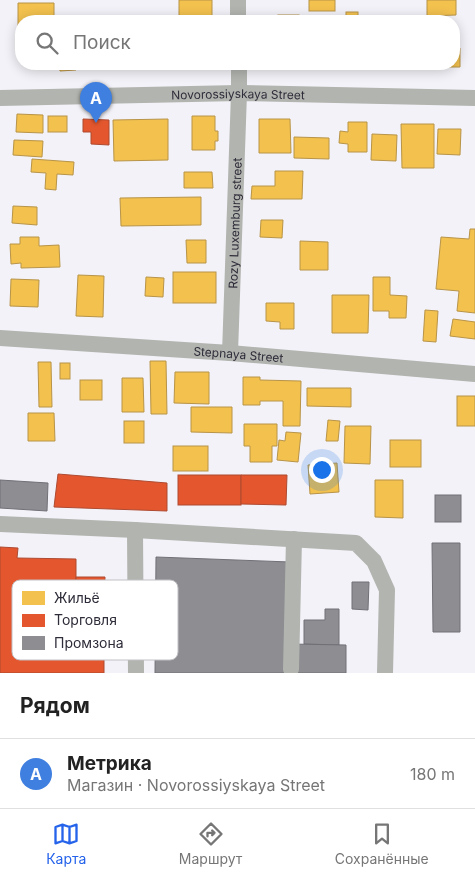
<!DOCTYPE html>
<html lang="ru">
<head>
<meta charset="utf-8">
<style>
  body { margin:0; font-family:Inter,sans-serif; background:#f6f6f6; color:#222 }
  .you { position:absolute; left:321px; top:469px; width:18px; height:18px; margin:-12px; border:4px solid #fff; border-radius:50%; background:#1a73e8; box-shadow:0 0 0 8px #1a73e833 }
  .badge { display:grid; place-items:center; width:32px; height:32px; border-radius:50%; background:#2563eb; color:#fff; font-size:16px; font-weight:700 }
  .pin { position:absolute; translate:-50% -41px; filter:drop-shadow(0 1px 2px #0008) }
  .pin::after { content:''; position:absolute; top:26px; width:18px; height:15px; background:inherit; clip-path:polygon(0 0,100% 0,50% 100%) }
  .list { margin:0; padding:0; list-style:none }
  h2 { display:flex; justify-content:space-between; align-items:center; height:65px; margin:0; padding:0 20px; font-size:21px }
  h2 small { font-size:16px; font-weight:400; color:#767676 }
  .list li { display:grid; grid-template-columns:32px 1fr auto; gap:15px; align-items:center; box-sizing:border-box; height:70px; padding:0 20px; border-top:1px solid #e0e0e0 }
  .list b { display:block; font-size:19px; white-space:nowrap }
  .list p { margin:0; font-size:16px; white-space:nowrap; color:#767676 }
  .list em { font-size:16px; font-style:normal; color:#767676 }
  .icon { flex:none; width:28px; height:28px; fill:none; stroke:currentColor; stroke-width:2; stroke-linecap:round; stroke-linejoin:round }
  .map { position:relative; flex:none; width:475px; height:673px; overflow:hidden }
  .search { position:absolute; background:#fff; box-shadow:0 2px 12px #0003; left:15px; right:15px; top:15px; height:55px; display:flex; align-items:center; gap:12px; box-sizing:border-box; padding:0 18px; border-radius:20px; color:#767676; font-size:19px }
  .sheet { height:135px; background:#fff }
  nav { display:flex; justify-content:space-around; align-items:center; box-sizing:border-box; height:70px; border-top:1px solid #e0e0e0; background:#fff; font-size:14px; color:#767676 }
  nav a { display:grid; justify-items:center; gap:2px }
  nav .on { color:#2563eb }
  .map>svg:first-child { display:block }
  .homes { fill:#f2c14e; stroke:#b89448 }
  .shops { fill:#e4572e; stroke:#ae4a31 }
  .industry { fill:#8d8d92; stroke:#717077 }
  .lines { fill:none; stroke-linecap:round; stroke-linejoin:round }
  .minor { stroke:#b1b4af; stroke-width:16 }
  .labels { text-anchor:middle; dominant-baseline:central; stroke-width:5; stroke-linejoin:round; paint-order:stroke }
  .street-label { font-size:12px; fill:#2f2c39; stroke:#fff }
  .key { fill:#fff; stroke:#c1c0c4; stroke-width:1 }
  .key-label { font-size:14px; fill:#2f2c39 }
</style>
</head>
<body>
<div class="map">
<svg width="475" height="673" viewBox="0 0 475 673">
  <rect width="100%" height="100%" fill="#f3f2f8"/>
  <g class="homes">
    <rect x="179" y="0" width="33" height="21"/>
    <rect x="309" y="0" width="26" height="11"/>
    <polygon points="427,0 456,0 456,15 427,16"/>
    <polygon points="18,3 54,3 54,21 21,21 21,28 18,28"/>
    <rect x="346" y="12" width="12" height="9"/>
    <rect x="278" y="15" width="21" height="6"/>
    <polygon points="454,48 460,48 460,67 446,67 446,64 454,64"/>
    <polygon points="33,64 56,64 56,68 33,69"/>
    <polygon points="59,64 76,64 76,70 60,71"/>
    <rect x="180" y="64" width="32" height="4"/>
    <polygon points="305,64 356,64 356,69 305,68"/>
    <polygon points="17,114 43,115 43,133 16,132"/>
    <rect x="48" y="116" width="19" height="16"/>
    <polygon points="192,116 215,116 215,131 218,131 218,141 215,141 215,150 192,150"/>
    <polygon points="168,119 168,160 114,161 113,120"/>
    <polygon points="259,119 290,119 291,153 259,153"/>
    <polygon points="348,122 367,122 367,152 348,152 348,144 339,143 340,131 348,132"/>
    <polygon points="401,124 434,124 434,168 402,168"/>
    <polygon points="438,129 461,129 460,155 437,154"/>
    <polygon points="372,134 397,135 396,161 371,160"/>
    <polygon points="294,137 329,138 329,159 294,158"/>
    <polygon points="14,140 43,141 42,157 13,155"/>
    <polygon points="32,159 74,162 73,175 57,174 56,190 45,189 46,173 31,172"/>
    <polygon points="275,171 303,171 302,199 251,199 252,186 275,186"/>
    <polygon points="184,172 212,172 213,188 184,188"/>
    <polygon points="201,197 201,225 121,226 120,198"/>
    <polygon points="13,206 37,207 37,225 12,223"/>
    <polygon points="261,220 283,220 282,238 260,237"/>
    <polygon points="470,229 475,229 475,313 457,311 459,291 436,289 441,237 469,239"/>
    <polygon points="20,237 39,237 39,246 59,245 60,267 21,268 21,263 11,264 10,244 20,244"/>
    <polygon points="186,240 206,240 206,263 187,263"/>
    <polygon points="300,241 328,242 328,270 300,270"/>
    <rect x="173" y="272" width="43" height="31"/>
    <polygon points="78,275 104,276 103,317 76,316"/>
    <polygon points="146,277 164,278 163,297 145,296"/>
    <polygon points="373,277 390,277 390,295 407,296 406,318 389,318 389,311 373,311"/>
    <polygon points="11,279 39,280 38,307 10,306"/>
    <polygon points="332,295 369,295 368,333 332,333"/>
    <polygon points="266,303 294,303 294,329 280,329 280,322 266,321"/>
    <polygon points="425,310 438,311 436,342 423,341"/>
    <polygon points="453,319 475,322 475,339 450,336"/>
    <polygon points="150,361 166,361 167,414 151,414"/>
    <polygon points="38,362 51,362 52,407 39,407"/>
    <rect x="60" y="363" width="10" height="16"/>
    <polygon points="175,372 209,372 209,404 174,403"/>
    <polygon points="243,377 260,377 260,380 301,381 300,426 283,426 283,401 260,401 260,405 243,405"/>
    <polygon points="122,378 143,378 144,412 122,412"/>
    <rect x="80" y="380" width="22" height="20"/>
    <polygon points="307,388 351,388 351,407 307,406"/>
    <rect x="457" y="396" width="18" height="30"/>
    <polygon points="191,407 232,407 232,433 191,432"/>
    <polygon points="28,413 54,413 55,441 28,441"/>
    <polygon points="328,420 340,421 338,441 326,441"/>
    <rect x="124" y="421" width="20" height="22"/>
    <polygon points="244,424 277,424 277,446 272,446 272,462 250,462 250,446 244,446"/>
    <polygon points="345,426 371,426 370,464 344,463"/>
    <polygon points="286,432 301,433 298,462 277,460 279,440 285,441"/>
    <rect x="390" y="440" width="31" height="27"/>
    <rect x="173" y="446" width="35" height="25"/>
    <polygon points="337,463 339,492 310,494 308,465"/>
    <polygon points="375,480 403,480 403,518 375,517"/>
  </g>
  <g class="shops">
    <polygon points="83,119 109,120 109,145 91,144 91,132 83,132"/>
    <polygon points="58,474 167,483 167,511 54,507"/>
    <rect x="178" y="475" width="63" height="30"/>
    <polygon points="241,475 287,475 286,505 241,504"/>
    <polygon points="0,547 18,548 17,558 76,559 76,601 104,601 104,673 0,673"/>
    <polygon points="76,577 105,577 104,601 76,601"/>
  </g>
  <g class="industry">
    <polygon points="0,480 48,483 47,511 0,508"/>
    <rect x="435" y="495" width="26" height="27"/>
    <polygon points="432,543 460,543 460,632 433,632"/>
    <polygon points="156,557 290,562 289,673 155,673"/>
    <polygon points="352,582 369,582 368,610 352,609"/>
    <polygon points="325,609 339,609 339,645 304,644 304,620 325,620"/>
    <polygon points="290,644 346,645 346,673 289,673"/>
  </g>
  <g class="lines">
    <g class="minor">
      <polyline points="238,0 238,21"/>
      <path id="s1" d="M0,98L239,93L475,98"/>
      <path id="s2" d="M0,338L230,353L475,374"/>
      <path id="s3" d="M230,353L239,93V64"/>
      <polyline points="0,524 135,530 356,543 374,561 387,590 385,673"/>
      <polyline points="135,530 136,673"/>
      <polyline points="291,669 294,539"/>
    </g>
  </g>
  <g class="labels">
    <g class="street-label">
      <text stroke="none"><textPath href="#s1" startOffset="238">Novorossiyskaya Street</textPath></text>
      <text stroke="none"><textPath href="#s3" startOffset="130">Rozy Luxemburg street</textPath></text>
      <text stroke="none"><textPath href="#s2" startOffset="239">Stepnaya Street</textPath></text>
    </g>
  </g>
  <rect x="12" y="580" width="166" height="80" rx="8" class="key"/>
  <rect x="22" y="591" width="23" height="14" fill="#f2c14e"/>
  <rect x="22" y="614" width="23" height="13" fill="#e4572e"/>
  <rect x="22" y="636" width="23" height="14" fill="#8d8d92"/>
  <g class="key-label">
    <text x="54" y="603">Жильё</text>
    <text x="54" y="625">Торговля</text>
    <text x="54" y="648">Промзона</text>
  </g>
</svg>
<div class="you"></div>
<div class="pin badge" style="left:96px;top:123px;background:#3f7fe0">A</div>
<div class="search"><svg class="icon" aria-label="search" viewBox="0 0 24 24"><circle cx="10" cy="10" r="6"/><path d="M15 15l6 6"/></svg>Поиск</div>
</div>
<section class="sheet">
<h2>Рядом<small></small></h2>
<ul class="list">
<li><span class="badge" style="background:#3f7fe0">A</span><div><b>Метрика</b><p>Магазин · Novorossiyskaya Street</p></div><em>180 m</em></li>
</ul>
</section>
<nav>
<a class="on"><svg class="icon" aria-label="map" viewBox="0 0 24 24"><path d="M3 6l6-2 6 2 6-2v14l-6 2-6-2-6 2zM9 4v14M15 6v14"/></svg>Карта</a>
<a><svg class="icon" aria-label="directions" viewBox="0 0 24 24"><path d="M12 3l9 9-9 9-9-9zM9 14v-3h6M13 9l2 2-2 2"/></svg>Маршрут</a>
<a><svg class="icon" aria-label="saved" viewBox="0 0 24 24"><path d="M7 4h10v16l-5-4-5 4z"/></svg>Сохранённые</a>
</nav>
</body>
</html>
